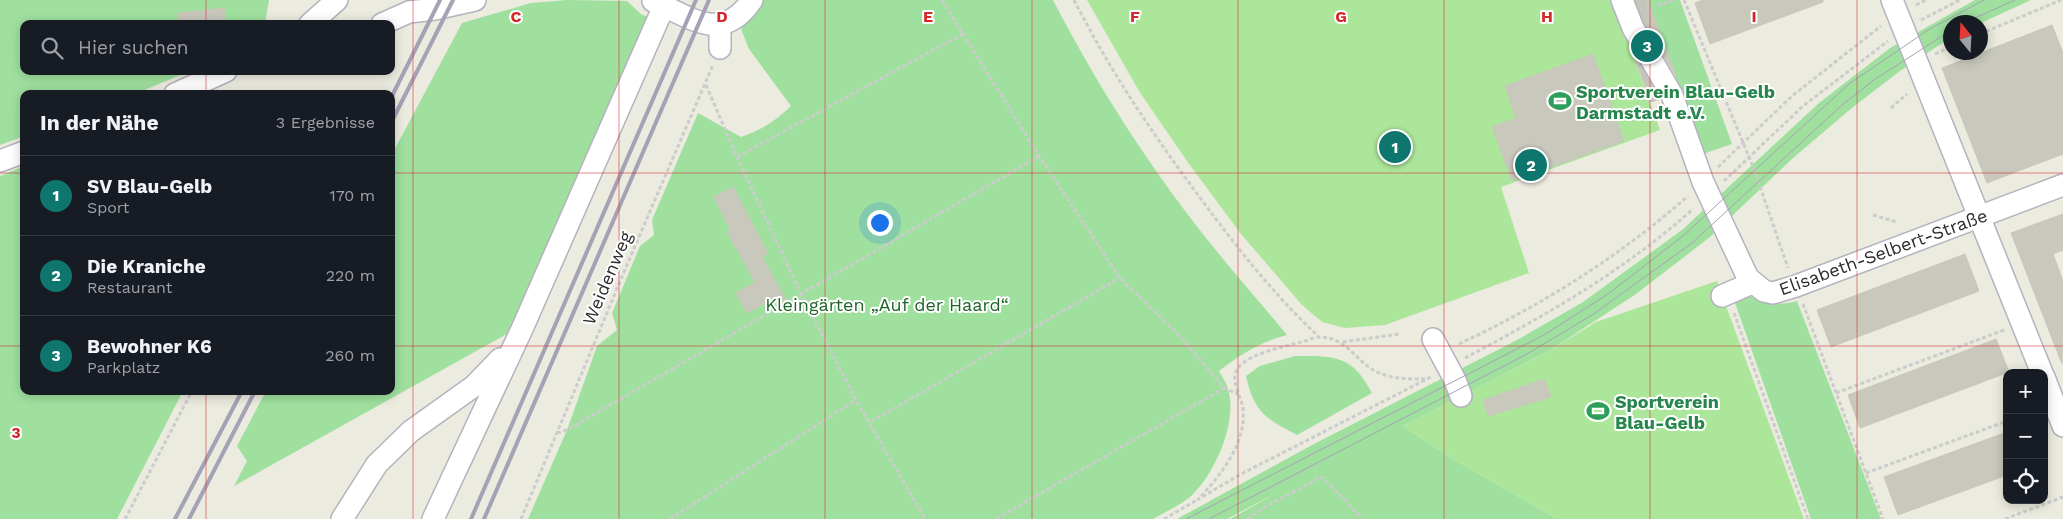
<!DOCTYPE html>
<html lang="de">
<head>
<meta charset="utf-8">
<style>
  body { margin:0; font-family:"Work Sans",sans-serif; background:#242831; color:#f1f3f6 }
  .controls { position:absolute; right:15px; bottom:15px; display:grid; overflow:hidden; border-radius:10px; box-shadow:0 2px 12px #0003 }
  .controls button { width:45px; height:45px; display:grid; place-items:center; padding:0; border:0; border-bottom:1px solid #363941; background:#171b24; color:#f1f3f6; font:25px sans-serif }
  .compass { position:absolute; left:1943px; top:15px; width:45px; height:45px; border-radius:50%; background:#171b24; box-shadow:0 2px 12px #0003; rotate:342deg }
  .you { position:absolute; left:879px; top:222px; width:18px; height:18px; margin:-12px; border:4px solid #fff; border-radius:50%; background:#1a73e8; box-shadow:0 0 0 8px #1a73e833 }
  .badge { display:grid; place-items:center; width:32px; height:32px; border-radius:50%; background:#0f766e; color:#fff; font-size:16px; font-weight:700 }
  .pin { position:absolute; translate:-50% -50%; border:2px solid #fff; box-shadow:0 1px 5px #0006 }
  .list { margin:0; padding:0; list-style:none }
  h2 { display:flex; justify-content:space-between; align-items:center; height:65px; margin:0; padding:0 20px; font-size:21px }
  h2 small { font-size:16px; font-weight:400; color:#9ea1a6 }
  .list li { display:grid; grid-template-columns:32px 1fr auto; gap:15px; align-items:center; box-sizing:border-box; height:80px; padding:0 20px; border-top:1px solid #363941 }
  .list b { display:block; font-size:19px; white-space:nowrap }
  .list p { margin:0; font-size:16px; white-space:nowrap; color:#9ea1a6 }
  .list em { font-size:16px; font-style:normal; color:#9ea1a6 }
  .icon { flex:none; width:28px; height:28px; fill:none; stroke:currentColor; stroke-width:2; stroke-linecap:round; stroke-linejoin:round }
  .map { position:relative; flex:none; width:2063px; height:519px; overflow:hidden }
  .search { position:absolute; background:#171b24; box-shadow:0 2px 12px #0003; left:20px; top:20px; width:375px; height:55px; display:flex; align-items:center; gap:12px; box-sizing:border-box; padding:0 18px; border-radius:10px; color:#9ea1a6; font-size:19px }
  .panel { position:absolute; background:#171b24; box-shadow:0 2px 12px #0003; left:20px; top:90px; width:375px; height:305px; border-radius:10px }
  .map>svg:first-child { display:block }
  .green { fill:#9fe09f }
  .pitch { fill:#ace69b }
  .building { fill:#c8c8bd; stroke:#c8c8b8 }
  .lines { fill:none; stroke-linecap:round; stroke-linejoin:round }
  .minor-tunnel { stroke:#c6c5bb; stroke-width:21; stroke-dasharray:21 11; stroke-linecap:butt }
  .minor-casing { stroke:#b5b2be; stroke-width:24 }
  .path { stroke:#ccc; stroke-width:3; stroke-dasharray:4 2.5; stroke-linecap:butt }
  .minor { stroke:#fff; stroke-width:21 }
  .tram { stroke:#a6a2b5; stroke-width:1 }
  .rail { stroke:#a6a2b5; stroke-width:4 }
  .grid { fill:none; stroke:#d62828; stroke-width:1; stroke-opacity:0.55 }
  .labels { text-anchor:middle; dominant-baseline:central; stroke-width:4; stroke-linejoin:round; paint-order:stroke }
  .leisure-label { font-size:18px; font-weight:bold; fill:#27864d; stroke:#fff; text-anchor:start }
  .street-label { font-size:18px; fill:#2c2c2c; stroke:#fff }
  .park-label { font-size:18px; fill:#1f6529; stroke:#fff }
  .grid-label { font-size:16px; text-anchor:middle; font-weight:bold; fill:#d62828; stroke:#fff; stroke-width:4; stroke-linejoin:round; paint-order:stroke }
</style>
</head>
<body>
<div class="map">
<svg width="2063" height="519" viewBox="0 0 2063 519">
  <rect width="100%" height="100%" fill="#ecebdf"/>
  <g class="green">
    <polygon points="0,0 269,0 265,24 24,24 24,71 190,71 135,94 24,94 24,136 0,145"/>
    <polygon points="567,0 627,1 641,14 655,20 516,329 234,486 247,461 237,446 266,391 391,391 391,156 462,23 531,3"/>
    <path d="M760,0H1053C1099,89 1155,176 1219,254C1241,281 1265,308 1287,335C1260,342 1241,354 1219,371C1222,377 1227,383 1228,389C1238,421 1215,475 1190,497C1179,506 1165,512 1153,519H528L567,430L597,346L617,330L612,313L640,246L654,235L652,220L698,113L741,137C760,131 777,120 791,106L749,49L741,29Z"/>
    <polygon points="1648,0 1680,0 1732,144 1703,154"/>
    <polygon points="1975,0 2031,0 1981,23 1950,22 1950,38 1900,71 1853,107 1793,158 1710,237 1636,294 1552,349 1403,426 1453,459 1557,519 1230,519 1278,492 1227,519 1177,519 1312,445 1519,339 1583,302 1682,230 1819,103 1890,48"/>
    <polygon points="24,166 24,391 183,391 117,519 0,519 0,176"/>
    <path d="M1748,295C1766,304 1777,306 1797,301L1881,519H1811L1734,300Z"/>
    <path d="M1295,356C1336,356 1352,355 1372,393L1297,435C1266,419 1254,412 1246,376L1260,366Z"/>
  </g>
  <g class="pitch">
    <polygon points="1087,0 1613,0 1660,130 1501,187 1529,273 1385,325 1345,328 1322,322 1302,305 1241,234 1189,164 1139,91"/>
    <polygon points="1717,281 1804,519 1557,519 1453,459 1403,426 1552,349 1596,322"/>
  </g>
  <g class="building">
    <polygon points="1635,0 1648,0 1676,76 1644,23"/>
    <polygon points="1703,0 1823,0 1823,2 1710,44 1695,3"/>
    <polygon points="224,8 226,24 178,24 178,13"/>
    <polygon points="2052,25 2063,53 2063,154 1987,183 1942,68"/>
    <polygon points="1632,51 1660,99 1651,102"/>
    <polygon points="1593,54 1624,141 1512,181 1492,127 1516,118 1505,86"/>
    <polygon points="733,187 768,254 762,257 786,300 772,307 769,301 747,313 736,293 755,282 727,232 730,230 714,197"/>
    <polygon points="2063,214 2063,250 2053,254 2063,281 2062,364 2011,233"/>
    <polygon points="1965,254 1979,291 1831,347 1817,310"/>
    <polygon points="1996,339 2009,372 1860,428 1848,395"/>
    <polygon points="1544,379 1551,397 1488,416 1483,400"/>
    <polygon points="2007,432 2007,475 1898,515 1884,477"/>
  </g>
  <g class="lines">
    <polyline class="minor-tunnel" points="1634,0 1659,100"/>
    <defs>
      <g id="minor">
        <polyline points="1622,0 1633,28 1672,95 1703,182 1748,278 1764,291 1773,293 1796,286 2063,185"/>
        <polyline points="1892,0 2042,373"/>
        <path d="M653,1C692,18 722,44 752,0"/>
        <polyline points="310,24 337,0"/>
        <polyline points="382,24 409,12 435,9 475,0"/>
        <polyline points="720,48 720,25"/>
        <polyline points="175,94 226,71"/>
        <polyline points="0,161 24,152"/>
        <polyline points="1722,296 1752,283"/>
        <polyline points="1433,339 1455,380 1461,396"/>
        <polyline points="2044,377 2063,426"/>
        <polyline points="342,519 377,464 411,431 474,386 500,359"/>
        <polyline points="433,519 522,329 664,6"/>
      </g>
    </defs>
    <use href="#minor" class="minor-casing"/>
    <g class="path">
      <polyline points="942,0 1039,156 1120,278 1181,337 1224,388 1238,394"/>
      <path d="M1074,0C1109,69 1152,133 1198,195C1235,245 1273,294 1318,336"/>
      <polyline points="1684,0 1754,169 1788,268"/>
      <polyline points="1657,5 1676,0"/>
      <polyline points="1916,5 1926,0"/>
      <polyline points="1921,20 1960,0"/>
      <polyline points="1980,34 2061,0"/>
      <polyline points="1935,54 1950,47"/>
      <polyline points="706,85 737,157 801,294 856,400 925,519"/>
      <polyline points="1891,108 1907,94"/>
      <polyline points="737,157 964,33"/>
      <polyline points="1718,167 1792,96 1881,26"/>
      <polyline points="1724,181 1803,106 1888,41"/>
      <polyline points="1873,215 1897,222"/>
      <polyline points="1803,304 1883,519"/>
      <polyline points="1734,313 1808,519"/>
      <polyline points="1343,342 1399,334"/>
      <path d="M1459,344C1542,305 1619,257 1688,196"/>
      <path d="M1465,358C1546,315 1624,271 1693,209"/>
      <polyline points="1836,393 2004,330"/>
      <polyline points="871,422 1120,278"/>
      <polyline points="557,433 567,430 1039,156"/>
      <polyline points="1866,473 2007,421"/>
      <path d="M1201,496C1222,474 1247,441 1243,408C1241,397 1234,387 1235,375C1239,354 1285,347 1301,342C1307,341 1314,337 1319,337C1345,337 1354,358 1373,370C1389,379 1407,379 1425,379"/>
      <polyline points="1197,500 1241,474 1431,377"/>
      <polyline points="125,519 192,391"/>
      <polyline points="521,519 629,260 713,65"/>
      <polyline points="670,519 856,400"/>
      <polyline points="996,519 1224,388"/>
      <polyline points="1164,519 1197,500"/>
      <polyline points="1247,519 1263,508 1322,477 1363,519"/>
      <polyline points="2005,519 2063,497"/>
    </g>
    <use href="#minor" class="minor"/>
    <g class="tram">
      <polyline points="1966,22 2015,0"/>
      <polyline points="1186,519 1544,335 1608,294 1684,235 1849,84 1928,30 1984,0"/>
      <polyline points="1209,519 1527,354 1592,315 1692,243 1842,105 1874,80 1950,31"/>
    </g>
    <g class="rail">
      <polyline points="391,98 440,0"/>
      <polyline points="391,123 453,0"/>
      <polyline points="175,519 242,391"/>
      <polyline points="189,519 255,391"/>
      <polyline points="471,519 696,0"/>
      <polyline points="484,519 709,0"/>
    </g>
  </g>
  <path class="grid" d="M206,0V24M413,0V519M619,0V519M825,0V519M1032,0V519M1238,0V519M1444,0V519M1650,0V519M1857,0V519M206,71V94M0,173H24M391,173H2063M0,346H24M391,346H2063M206,391V519"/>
  <defs>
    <symbol id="stadium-bare" viewBox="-9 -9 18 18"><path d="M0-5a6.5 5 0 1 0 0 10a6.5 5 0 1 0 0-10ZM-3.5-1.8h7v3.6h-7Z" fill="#2e9e5b" stroke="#fff" stroke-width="2.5" paint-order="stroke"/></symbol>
  </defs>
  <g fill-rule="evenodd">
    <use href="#stadium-bare" x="1544" y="85" width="32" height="32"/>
    <use href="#stadium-bare" x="1582" y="395" width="32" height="32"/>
  </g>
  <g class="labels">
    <g class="leisure-label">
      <text x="1576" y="91">Sportverein Blau-Gelb<tspan x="1576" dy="21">Darmstadt e.V.</tspan></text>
      <text x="1615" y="401">Sportverein<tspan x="1615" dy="21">Blau-Gelb</tspan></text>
    </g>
    <g class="street-label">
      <text transform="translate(1883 252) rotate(-20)">Elisabeth-Selbert-Straße</text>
      <text transform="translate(607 278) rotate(-67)">Weidenweg</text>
    </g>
    <g class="park-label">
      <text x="887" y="304">Kleingärten „Auf der Haard“</text>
    </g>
  </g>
  <g class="grid-label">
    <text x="516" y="22">C</text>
    <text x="722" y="22">D</text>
    <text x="928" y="22">E</text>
    <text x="1135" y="22">F</text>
    <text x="1341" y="22">G</text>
    <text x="1547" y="22">H</text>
    <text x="1754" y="22">I</text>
    <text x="16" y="438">3</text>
  </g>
</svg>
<div class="controls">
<button>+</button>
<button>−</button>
<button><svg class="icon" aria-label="locate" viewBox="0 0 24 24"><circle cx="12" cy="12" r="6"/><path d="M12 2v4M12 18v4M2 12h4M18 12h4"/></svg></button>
</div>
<svg class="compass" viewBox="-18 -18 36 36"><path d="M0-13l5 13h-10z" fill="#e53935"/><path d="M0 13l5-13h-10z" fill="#9ea1a6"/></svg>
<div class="you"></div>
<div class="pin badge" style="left:1395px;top:147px">1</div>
<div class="pin badge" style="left:1531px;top:165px">2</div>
<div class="pin badge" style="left:1647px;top:46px">3</div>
<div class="search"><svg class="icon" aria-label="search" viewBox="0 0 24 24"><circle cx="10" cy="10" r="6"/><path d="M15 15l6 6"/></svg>Hier suchen</div>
<section class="panel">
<h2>In der Nähe<small>3 Ergebnisse</small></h2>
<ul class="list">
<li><span class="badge">1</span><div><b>SV Blau-Gelb</b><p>Sport</p></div><em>170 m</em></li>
<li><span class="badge">2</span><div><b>Die Kraniche</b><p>Restaurant</p></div><em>220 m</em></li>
<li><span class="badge">3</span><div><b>Bewohner K6</b><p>Parkplatz</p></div><em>260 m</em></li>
</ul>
</section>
</div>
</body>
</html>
